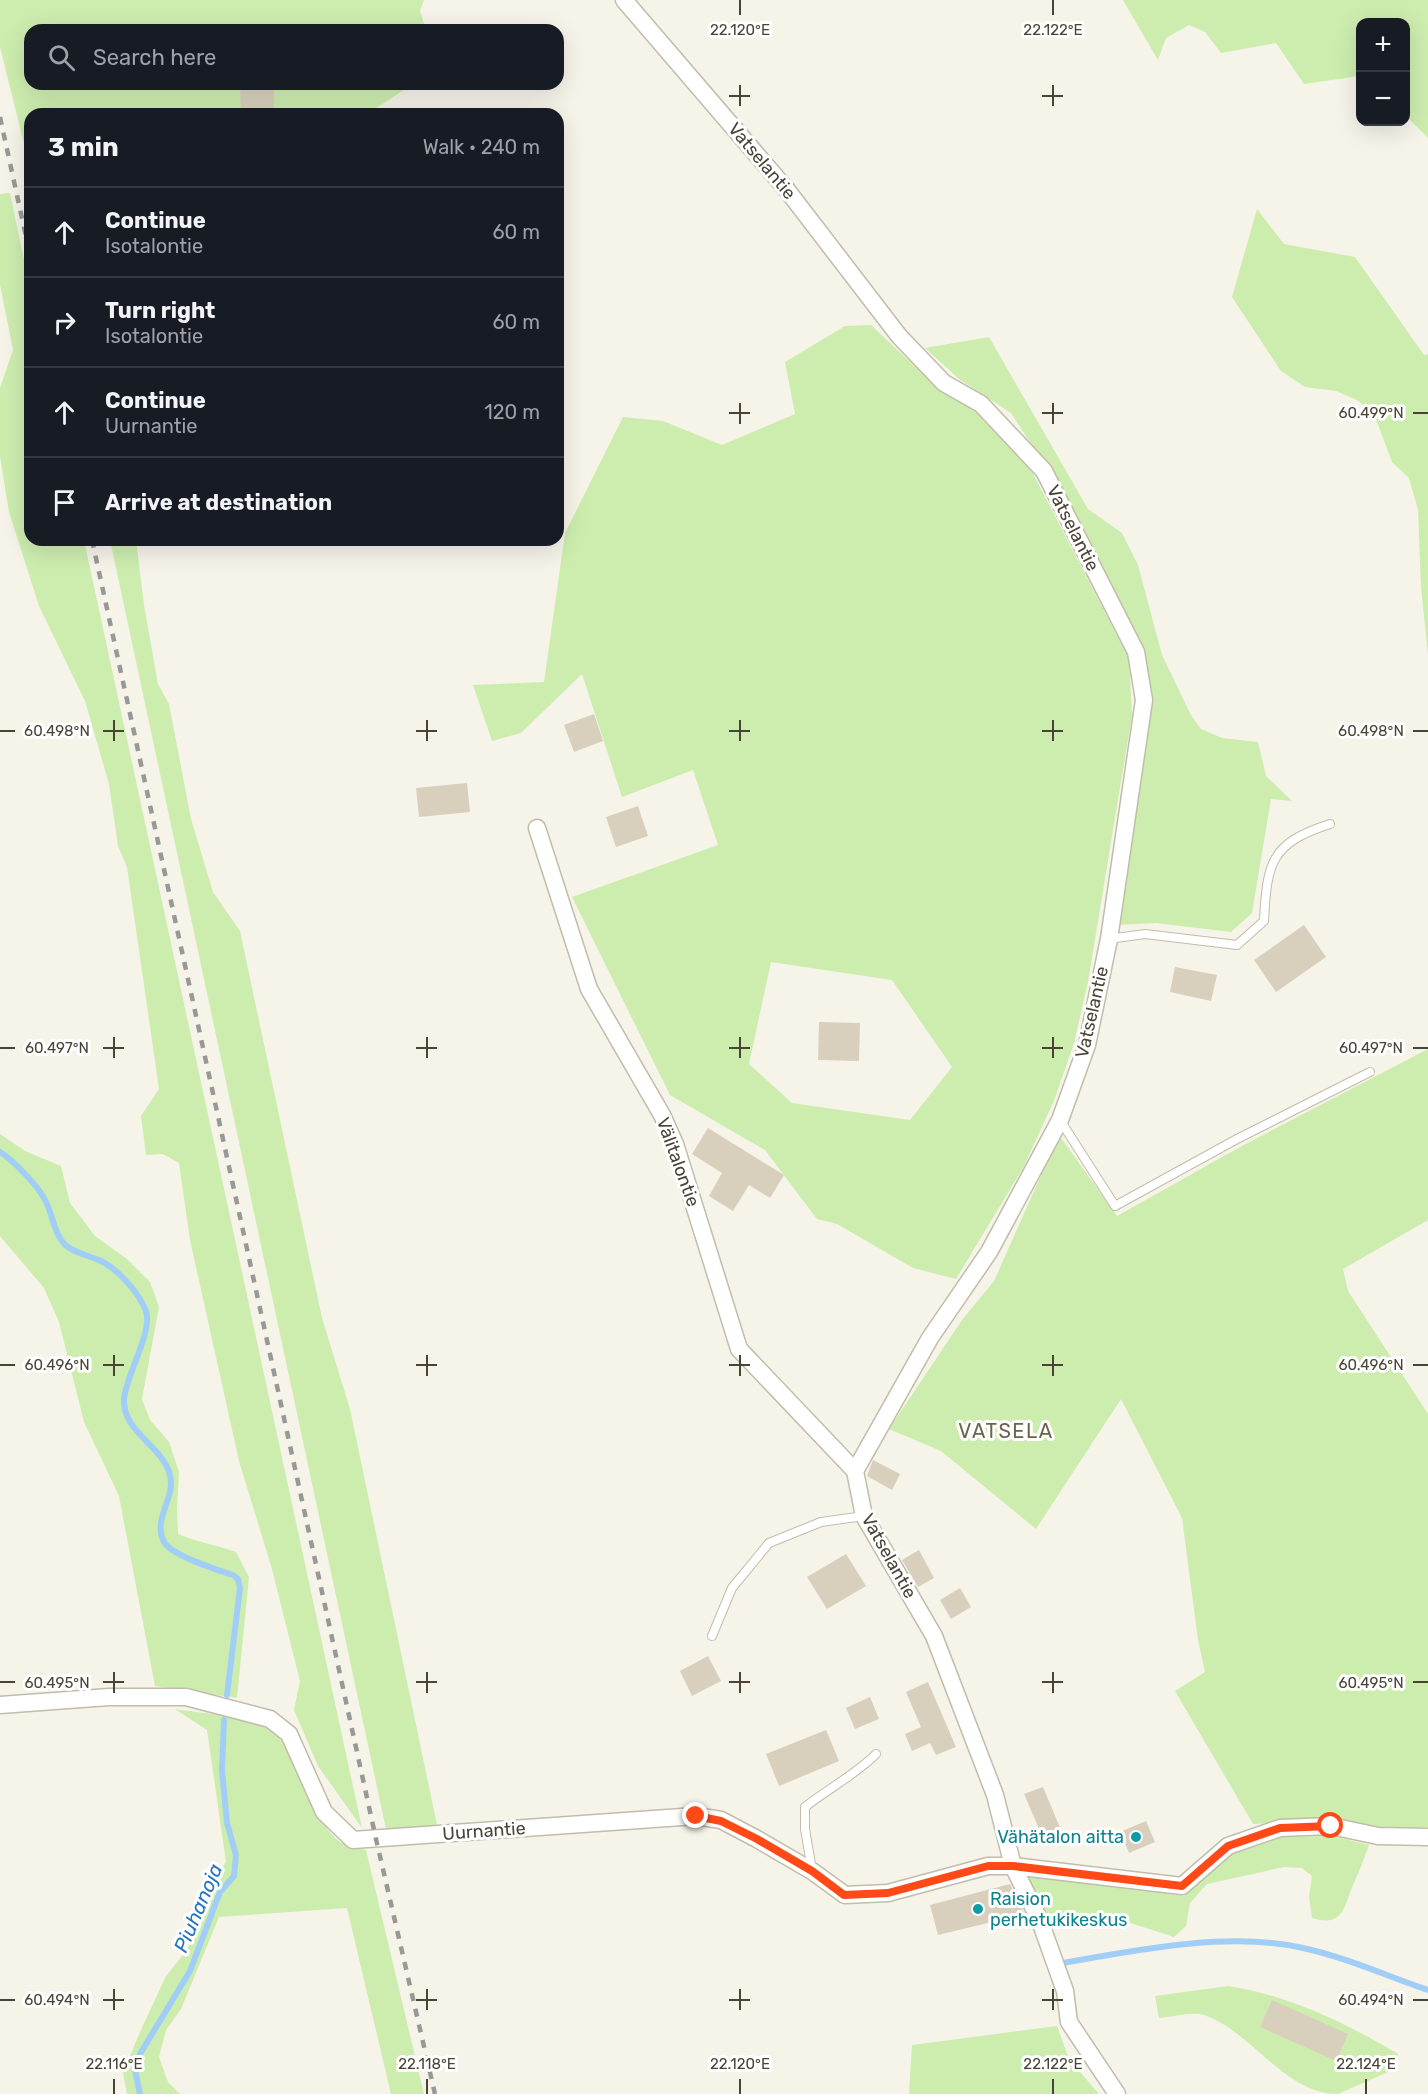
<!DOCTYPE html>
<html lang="en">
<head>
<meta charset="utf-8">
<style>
  body { margin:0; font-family:Rubik,sans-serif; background:#242831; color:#f1f3f6 }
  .controls { position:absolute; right:18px; top:18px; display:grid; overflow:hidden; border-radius:12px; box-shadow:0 6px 24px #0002 }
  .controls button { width:54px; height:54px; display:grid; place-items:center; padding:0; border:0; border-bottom:2px solid #363941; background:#171b24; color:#f1f3f6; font:30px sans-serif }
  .stop { position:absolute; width:18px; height:18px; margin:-14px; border:4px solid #ff4a17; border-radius:50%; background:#fff }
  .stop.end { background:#ff4a17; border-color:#fff; box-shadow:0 2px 6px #0008 }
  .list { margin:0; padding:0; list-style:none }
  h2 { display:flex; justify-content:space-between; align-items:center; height:78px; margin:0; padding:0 24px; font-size:26px }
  h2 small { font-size:20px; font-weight:400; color:#9ea1a6 }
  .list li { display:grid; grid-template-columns:39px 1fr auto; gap:18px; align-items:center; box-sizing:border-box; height:90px; padding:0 24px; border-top:2px solid #363941 }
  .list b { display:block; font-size:22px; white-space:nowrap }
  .list p { margin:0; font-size:20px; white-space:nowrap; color:#9ea1a6 }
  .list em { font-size:20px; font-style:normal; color:#9ea1a6 }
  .icon { flex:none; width:33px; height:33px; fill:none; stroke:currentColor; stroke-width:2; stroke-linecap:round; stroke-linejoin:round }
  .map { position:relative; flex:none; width:1428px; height:2094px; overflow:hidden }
  .search { position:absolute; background:#171b24; box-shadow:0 6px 24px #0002; left:24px; top:24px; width:540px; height:66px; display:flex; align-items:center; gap:15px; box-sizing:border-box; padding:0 21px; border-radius:18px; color:#9ea1a6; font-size:22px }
  .panel { position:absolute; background:#171b24; box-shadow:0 6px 24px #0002; left:24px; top:108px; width:540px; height:438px; border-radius:18px }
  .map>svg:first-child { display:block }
  .green { fill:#cdedaf; fill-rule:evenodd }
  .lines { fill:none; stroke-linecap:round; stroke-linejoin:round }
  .stream { stroke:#a1cef6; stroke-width:6 }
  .building { fill:#d8d0bd }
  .lane-casing { stroke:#c2bcaa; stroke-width:10 }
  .street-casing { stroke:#c2bcaa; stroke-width:19 }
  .lane { stroke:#fff; stroke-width:8 }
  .street { stroke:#fff; stroke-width:16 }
  .rail { stroke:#989898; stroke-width:4.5; stroke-dasharray:8 8; stroke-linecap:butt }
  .route { stroke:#ff4a17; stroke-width:8 }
  .ticks { fill:none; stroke:#4a4436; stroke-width:2 }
  .culture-dot { fill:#0f9aa8; stroke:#fff; stroke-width:2 }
  .labels { text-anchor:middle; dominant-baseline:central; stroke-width:6; stroke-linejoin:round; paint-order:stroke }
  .street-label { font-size:18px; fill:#4a4436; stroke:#fff }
  .culture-label { font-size:18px; fill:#0d838f; stroke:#fff; text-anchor:end }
  .neighbourhood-label { font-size:20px; letter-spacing:1.5px; fill:#6e634d; stroke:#fff }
  .water-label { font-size:20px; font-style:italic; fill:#2674c0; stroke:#fff }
  .ticks-label { font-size:15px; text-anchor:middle; fill:#4a4436; stroke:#fff; stroke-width:6; stroke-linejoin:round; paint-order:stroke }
</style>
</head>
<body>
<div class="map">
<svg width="1428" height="2094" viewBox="0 0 1428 2094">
  <rect width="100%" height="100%" fill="#f6f3e9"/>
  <g class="green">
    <polygon points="0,0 424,0 420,11 426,30 30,30 30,84 413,84 367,114 30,114 30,168 0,47"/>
    <polygon points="1123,0 1428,0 1428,138 1406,116 1406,22 1360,22 1360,76 1304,84 1276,43 1221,53 1205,32 1189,25 1166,38 1158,60"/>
    <polygon points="10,193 30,288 30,540 84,540 362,1828 318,1766 294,1710 300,1681 272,1569 239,1461 190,1240 179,1163 163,1154 146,1155 141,1116 159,1089 127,867 118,846 109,784 85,701 39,606 9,512 0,457 0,388 13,350 0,285 0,194"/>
    <polygon points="1257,209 1284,244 1355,257 1424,355 1428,354 1428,656 1421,586 1418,510 1409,478 1392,462 1374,414 1357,400 1336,391 1305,387 1281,371 1232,297"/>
    <path d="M871,325L924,375L1000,430L1027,462L1129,659L1132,715L1088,982L1074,1043L1054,1101L1023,1168L956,1279L913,1268L837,1224L817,1219L765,1150L670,1095L572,897L718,845L693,770L622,797L582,674L521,733L492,741L473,685L544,682L565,533L623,417L663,421L722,445L795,414L785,362L845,326ZM771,962L892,980L952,1067L910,1120L792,1103L749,1064Z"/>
    <polygon points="989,337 1088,509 1122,533 1138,565 1162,655 1191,715 1201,729 1222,738 1258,742 1266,776 1292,801 1271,799 1252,913 1231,932 1156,923 1118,925 1151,711 1144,653 1067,499 1011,413 959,379 925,348"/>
    <polygon points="110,540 136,540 144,605 158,684 169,704 191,819 213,892 240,931 322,1318 350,1409 437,1825 386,1829"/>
    <polygon points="1428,1049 1428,1220 1343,1269 1348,1291 1428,1414 1428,1827 1378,1829 1330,1820 1253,1824 1175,1691 1205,1672 1198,1640 1182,1518 1121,1399 1036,1529 941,1451 889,1429 962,1320 994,1281 1059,1135 1117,1216 1240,1147"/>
    <path d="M0,1134L25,1151L61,1166L70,1203L95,1236L127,1259L150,1282L159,1307L142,1399L150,1420L169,1442L179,1472L177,1508L178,1534C197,1542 216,1545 236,1552L249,1577L237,1698L155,1686L119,1496L84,1422L59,1322L44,1288L0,1236Z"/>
    <path d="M175,1709C198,1713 259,1717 274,1732C300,1758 309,1818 340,1842C346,1846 359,1848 366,1850L424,2094H391L347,1908L219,1917L181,2009L166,2030L159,2057L168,2082L180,2094H127L123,2073L140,2032L166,1976L187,1950L209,1887L226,1862L207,1730Z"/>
    <path d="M1333,1836L1369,1845C1364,1859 1359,1872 1353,1885C1344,1906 1344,1928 1312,1918L1309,1897L1312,1876L1302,1868L1284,1867L1207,1884L1190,1903L1186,1926L1174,1937C1131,1924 1089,1904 1045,1917L1022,1875L1184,1896L1230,1855L1282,1837Z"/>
    <path d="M1228,1986C1288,1995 1346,2023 1398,2054L1395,2069L1338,2094C1284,2094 1252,2031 1204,2015C1192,2011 1171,2017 1159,2018L1155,1996Z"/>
    <polygon points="1057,2026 1069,2059 1099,2094 909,2094 912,2045"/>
  </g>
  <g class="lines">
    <g class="stream">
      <path d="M0,1152C12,1159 37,1185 44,1198C53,1212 53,1236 68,1247C78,1254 90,1256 101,1261C119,1270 139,1293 146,1311C153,1332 126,1375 124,1399C122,1432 163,1446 170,1475C176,1498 152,1519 164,1542C172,1556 218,1570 233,1575L238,1579L240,1588L227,1695"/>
      <path d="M1063,1963C1135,1950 1232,1931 1303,1948C1345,1957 1387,1976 1428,1990"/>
      <polyline points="140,2094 135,2070 140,2054 190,1971 220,1892 234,1876 236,1855 227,1823 222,1770 224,1720"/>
    </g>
  </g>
  <g class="building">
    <polygon points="240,84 274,84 274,114 241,114"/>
    <polygon points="594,714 603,741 574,752 564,725"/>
    <polygon points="467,783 470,812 419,817 416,788"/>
    <polygon points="638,806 648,836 616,847 606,817"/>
    <polygon points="1304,925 1326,957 1276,992 1254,960"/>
    <polygon points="1175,967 1217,975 1211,1001 1170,992"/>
    <polygon points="819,1022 860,1023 859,1061 818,1060"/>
    <polygon points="708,1128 784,1175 770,1198 749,1185 733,1211 709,1196 722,1173 692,1154"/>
    <polygon points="873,1460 900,1474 892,1490 867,1476"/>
    <polygon points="919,1550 934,1578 918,1587 902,1560"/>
    <polygon points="846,1554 866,1586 827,1609 807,1577"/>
    <polygon points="960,1588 971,1607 951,1619 940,1600"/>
    <polygon points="708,1656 721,1681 692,1696 680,1671"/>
    <polygon points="928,1682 956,1747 936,1755 930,1743 912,1751 905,1734 921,1727 906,1692"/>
    <polygon points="870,1697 879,1719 855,1729 846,1708"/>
    <polygon points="826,1730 839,1761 779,1786 766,1754"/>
    <polygon points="1043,1787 1061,1830 1043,1838 1024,1794"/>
    <polygon points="1146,1821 1155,1842 1129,1853 1120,1832"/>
    <polygon points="1010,1884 1025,1914 938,1935 930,1905"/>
    <polygon points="1272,2000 1348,2034 1336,2061 1260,2027"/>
  </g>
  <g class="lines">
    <defs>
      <g id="lane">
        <path d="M1109,939L1145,934L1237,945L1264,921C1267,862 1271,843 1330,824"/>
        <polyline points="1060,1120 1115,1206 1237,1139 1370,1072"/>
        <polyline points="712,1636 732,1588 769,1543 821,1522 864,1516"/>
        <path d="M812,1870L805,1829V1807C829,1788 855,1775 876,1754"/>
      </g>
      <g id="street">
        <polyline points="624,0 787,190 899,336 944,383 981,404 1044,471 1136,652 1144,700 1109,939 1087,1045 1060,1120 989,1252 930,1338 855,1471 864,1516 934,1636 995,1795 1013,1866 1040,1921 1065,1991 1069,2022 1117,2094"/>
        <polyline points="537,828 589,989 662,1115 675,1144 739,1349 855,1471"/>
        <polyline points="0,1705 109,1697 186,1697 270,1719 289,1734 324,1812 353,1840 696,1816 721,1820 757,1839 812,1871 845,1895 888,1893 988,1866 1013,1866 1182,1886 1228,1846 1280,1828 1331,1826 1378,1836 1428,1837"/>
      </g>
    </defs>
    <use href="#lane" class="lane-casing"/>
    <use href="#street" class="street-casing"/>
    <use href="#lane" class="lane"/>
    <use href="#street" class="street"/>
    <g class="rail">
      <polyline points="0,117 30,255"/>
      <polyline points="92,540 376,1839 435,2094"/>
    </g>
  </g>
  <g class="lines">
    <polyline class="route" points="696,1816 721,1821 757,1839 812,1871 844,1895 888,1893 988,1866 1013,1866 1182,1886 1228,1846 1280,1828 1331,1826"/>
  </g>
  <path class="ticks" d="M740,0V15M1053,0V15M740,85V106M1053,85V106M729,96H750M1042,96H1063M740,403V424M1053,403V424M729,413H750M1042,413H1063M1413,413H1428M114,720V741M427,720V741M740,720V741M1053,720V741M0,731H15M103,731H124M416,731H437M729,731H750M1042,731H1063M1413,731H1428M114,1037V1058M427,1037V1058M740,1037V1058M1053,1037V1058M0,1048H15M103,1048H124M416,1048H437M729,1048H750M1042,1048H1063M1413,1048H1428M114,1355V1376M427,1355V1376M740,1355V1376M1053,1355V1376M0,1365H15M103,1365H124M416,1365H437M729,1365H750M1042,1365H1063M1413,1365H1428M114,1672V1693M427,1672V1693M740,1672V1693M1053,1672V1693M0,1682H15M103,1682H124M416,1682H437M729,1682H750M1042,1682H1063M1413,1682H1428M114,1989V2010M427,1989V2010M740,1989V2010M1053,1989V2010M0,2000H15M103,2000H124M416,2000H437M729,2000H750M1042,2000H1063M1413,2000H1428M114,2079V2094M427,2079V2094M740,2079V2094M1053,2079V2094M1366,2079V2094"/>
  <g class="culture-dot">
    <circle cx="1136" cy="1837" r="6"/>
    <circle cx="978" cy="1909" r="6"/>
  </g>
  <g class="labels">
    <g class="street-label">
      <text transform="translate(762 161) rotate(50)">Vatselantie</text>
      <text transform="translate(1073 528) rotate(63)">Vatselantie</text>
      <text transform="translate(1092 1012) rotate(-77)">Vatselantie</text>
      <text transform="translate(678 1162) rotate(70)">Välitalontie</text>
      <text transform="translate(889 1556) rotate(61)">Vatselantie</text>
      <text transform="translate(484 1831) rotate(-4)">Uurnantie</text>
    </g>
    <g class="culture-label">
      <text x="1124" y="1837">Vähätalon aitta</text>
      <text x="990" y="1899" text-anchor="start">Raision<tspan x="990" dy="21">perhetukikeskus</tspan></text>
    </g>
    <g class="neighbourhood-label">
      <text x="1006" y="1431">VATSELA</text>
    </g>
    <g class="water-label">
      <text transform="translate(198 1908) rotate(-67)">Piuhanoja</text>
    </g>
  </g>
  <g class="ticks-label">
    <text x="740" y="35">22.120°E</text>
    <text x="1053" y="35">22.122°E</text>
    <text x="1371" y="418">60.499°N</text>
    <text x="57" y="736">60.498°N</text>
    <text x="1371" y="736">60.498°N</text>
    <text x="57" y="1053">60.497°N</text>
    <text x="1371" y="1053">60.497°N</text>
    <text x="57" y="1370">60.496°N</text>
    <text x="1371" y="1370">60.496°N</text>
    <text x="57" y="1688">60.495°N</text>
    <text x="1371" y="1688">60.495°N</text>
    <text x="57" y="2005">60.494°N</text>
    <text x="1371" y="2005">60.494°N</text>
    <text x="114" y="2069">22.116°E</text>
    <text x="427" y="2069">22.118°E</text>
    <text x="740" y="2069">22.120°E</text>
    <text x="1053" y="2069">22.122°E</text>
    <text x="1366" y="2069">22.124°E</text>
  </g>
</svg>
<div class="controls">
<button>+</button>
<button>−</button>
</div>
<div class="stop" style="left:1331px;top:1826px"></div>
<div class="stop end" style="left:696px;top:1816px"></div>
<div class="search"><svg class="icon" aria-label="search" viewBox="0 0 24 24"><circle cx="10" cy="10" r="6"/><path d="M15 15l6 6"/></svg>Search here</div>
<section class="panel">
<h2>3 min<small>Walk · 240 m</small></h2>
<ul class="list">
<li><svg class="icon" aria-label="ahead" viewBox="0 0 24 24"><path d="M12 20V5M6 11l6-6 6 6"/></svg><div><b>Continue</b><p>Isotalontie</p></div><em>60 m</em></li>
<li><svg class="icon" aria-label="right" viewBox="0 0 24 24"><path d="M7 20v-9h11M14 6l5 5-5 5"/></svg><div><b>Turn right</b><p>Isotalontie</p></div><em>60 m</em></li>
<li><svg class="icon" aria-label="ahead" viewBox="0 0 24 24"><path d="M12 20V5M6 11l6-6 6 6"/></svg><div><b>Continue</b><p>Uurnantie</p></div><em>120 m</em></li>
<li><svg class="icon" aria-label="arrive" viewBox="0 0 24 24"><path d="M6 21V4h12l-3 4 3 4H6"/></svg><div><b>Arrive at destination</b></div></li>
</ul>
</section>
</div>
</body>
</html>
